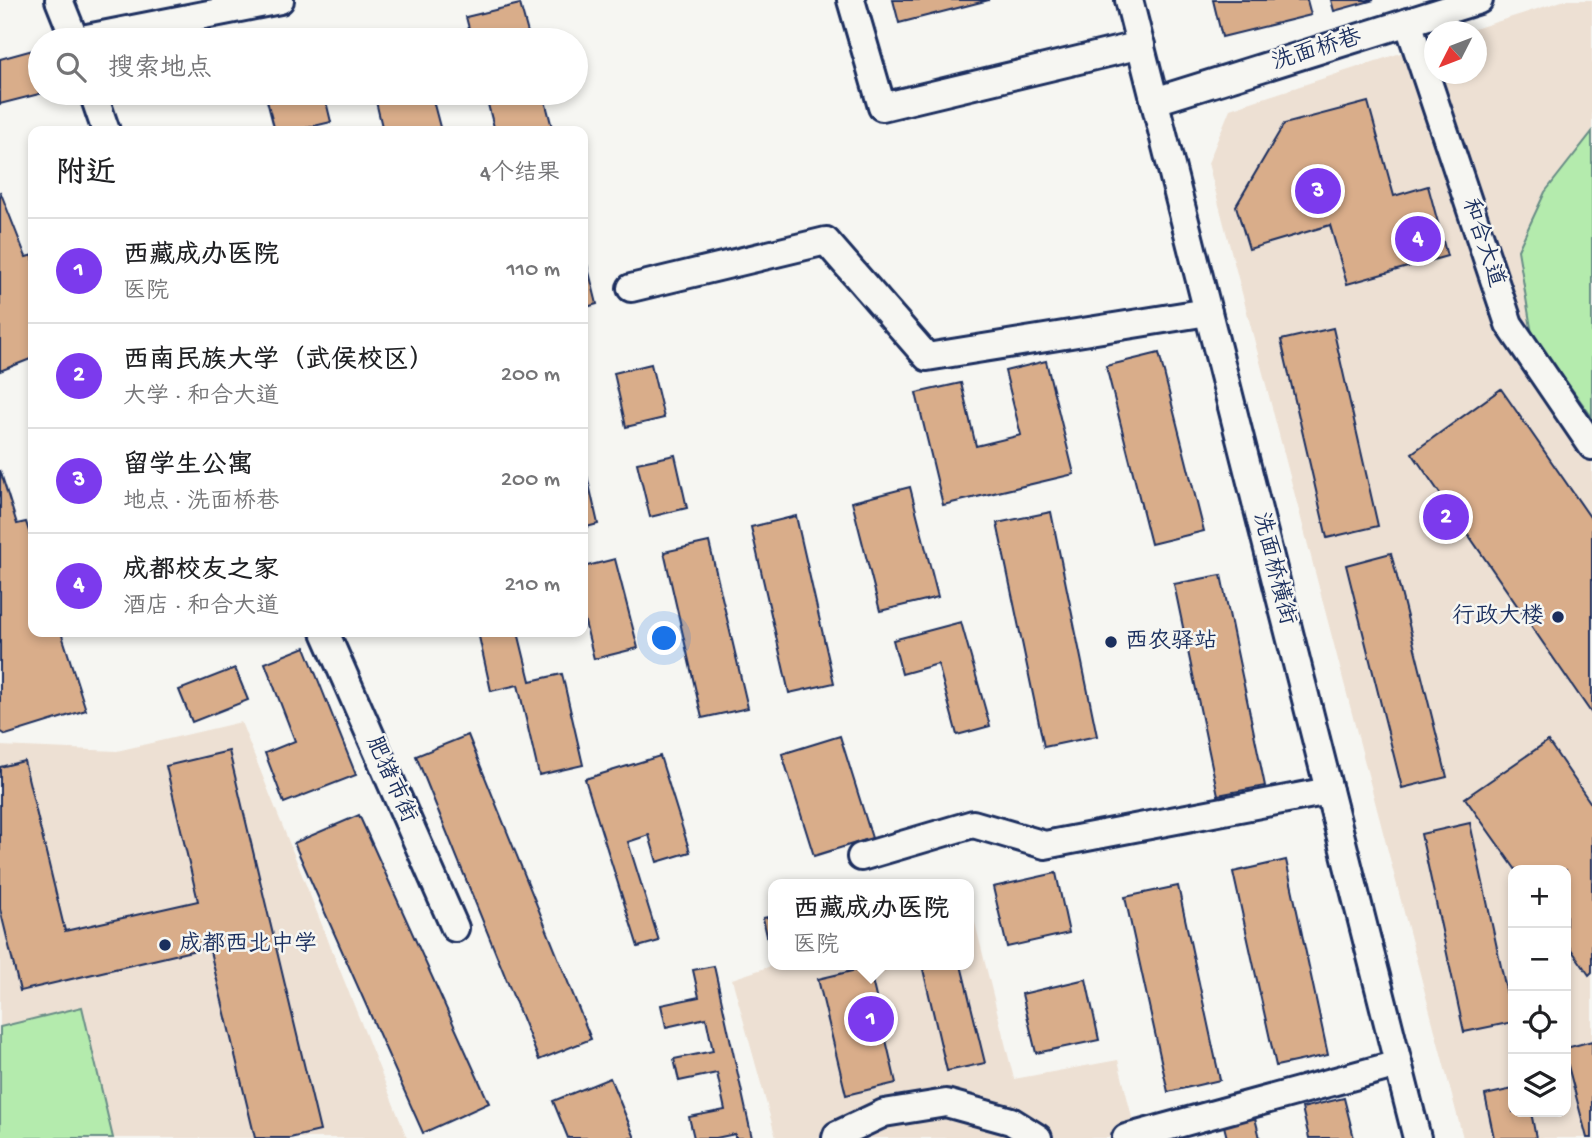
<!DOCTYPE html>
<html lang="zh">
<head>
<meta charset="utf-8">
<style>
  body { margin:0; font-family:"Gochi Hand","LXGW WenKai TC",sans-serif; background:#f6f6f6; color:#202124 }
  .controls { position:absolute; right:21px; bottom:21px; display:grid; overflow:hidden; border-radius:14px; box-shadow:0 4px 10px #0003 }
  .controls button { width:63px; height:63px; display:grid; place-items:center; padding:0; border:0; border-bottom:2px solid #e0e0e0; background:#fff; color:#202124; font:35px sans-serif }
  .compass { position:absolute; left:1424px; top:21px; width:63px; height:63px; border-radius:50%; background:#fff; box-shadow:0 4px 10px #0003; rotate:228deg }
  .you { position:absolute; left:665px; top:639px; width:24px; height:24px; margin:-18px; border:5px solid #fff; border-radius:50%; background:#1a73e8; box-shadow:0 0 0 10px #1a73e833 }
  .badge { display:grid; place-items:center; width:46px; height:46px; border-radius:50%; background:#7c3aed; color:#fff; font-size:23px; font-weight:700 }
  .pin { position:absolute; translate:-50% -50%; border:4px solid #fff; box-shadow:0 2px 7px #0006 }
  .popup { position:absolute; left:768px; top:879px; width:206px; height:91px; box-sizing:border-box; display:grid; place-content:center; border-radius:14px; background:#fff; filter:drop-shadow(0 2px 5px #0005); font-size:23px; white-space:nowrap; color:#757577 }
  .popup b { font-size:26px; color:#202124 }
  .popup::after { content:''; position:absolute; left:50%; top:100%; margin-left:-14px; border:14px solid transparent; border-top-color:#fff }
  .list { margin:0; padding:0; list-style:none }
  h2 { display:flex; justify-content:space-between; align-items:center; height:91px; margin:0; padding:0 28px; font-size:30px }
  h2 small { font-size:23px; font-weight:400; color:#757577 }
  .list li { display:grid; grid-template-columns:46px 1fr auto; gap:21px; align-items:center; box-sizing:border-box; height:105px; padding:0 28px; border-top:2px solid #e0e0e0 }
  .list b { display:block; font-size:26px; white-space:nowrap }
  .list p { margin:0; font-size:23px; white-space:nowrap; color:#757577 }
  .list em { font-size:23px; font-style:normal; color:#757577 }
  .icon { flex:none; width:38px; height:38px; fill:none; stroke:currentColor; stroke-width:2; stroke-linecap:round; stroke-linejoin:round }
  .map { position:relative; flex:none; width:1592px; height:1138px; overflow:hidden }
  .search { position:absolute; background:#fff; box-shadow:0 4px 10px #0003; left:28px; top:28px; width:560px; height:77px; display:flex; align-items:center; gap:18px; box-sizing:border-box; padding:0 24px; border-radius:38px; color:#757577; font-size:26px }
  .panel { position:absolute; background:#fff; box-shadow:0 4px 10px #0003; left:28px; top:126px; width:560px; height:511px; border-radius:14px }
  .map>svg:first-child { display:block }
  .built { fill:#ede0d3; fill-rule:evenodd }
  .green { fill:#b4ebad; stroke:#688d86; stroke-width:2 }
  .building { fill:#d9ad8a; stroke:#1b2f5e; stroke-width:2 }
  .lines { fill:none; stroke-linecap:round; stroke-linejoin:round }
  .minor-casing { stroke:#1b2f5e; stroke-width:32 }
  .minor { stroke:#f6f6f2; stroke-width:26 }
  .poi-dot { fill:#1b2f5e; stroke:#f6f6f2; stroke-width:2.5 }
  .labels { text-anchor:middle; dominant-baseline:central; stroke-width:5; stroke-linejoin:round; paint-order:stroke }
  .street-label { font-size:23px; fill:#1b2f5e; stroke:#f6f6f2 }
  .poi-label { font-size:23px; fill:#1b2f5e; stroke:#f6f6f2; text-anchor:start }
</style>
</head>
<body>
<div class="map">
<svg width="1592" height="1138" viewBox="0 0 1592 1138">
  <rect width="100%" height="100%" fill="#f6f6f2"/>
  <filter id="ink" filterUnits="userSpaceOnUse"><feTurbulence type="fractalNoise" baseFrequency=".0143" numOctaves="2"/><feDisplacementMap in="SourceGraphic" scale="14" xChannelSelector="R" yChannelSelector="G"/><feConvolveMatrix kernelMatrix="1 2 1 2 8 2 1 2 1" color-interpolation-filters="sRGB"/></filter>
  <g filter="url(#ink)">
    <g class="built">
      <path d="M1565,0H1592V1138H1463L1208,163L1230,109L1434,42V74H1476V32L1468,31ZM1513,870H1566V1112H1513Z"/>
      <polygon points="241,722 407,1138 0,1138 0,746 117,751"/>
      <polygon points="969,899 1014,1079 1118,1060 1137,1138 776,1138 732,979 774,965 969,965"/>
    </g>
    <g class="green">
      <polygon points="1592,132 1592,417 1532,334 1518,250 1545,192"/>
      <polygon points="82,1007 113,1138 0,1138 0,1027"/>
    </g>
    <g class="building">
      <polygon points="893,0 989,0 899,23"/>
      <polygon points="1213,0 1307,0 1311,15 1222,37"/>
      <polygon points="1331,0 1374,0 1334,11"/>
      <polygon points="520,4 530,40 472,40 466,17"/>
      <polygon points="40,48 40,93 43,93 0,104 0,59"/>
      <polygon points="265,93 324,93 331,122 293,131 275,131"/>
      <polygon points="374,93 431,93 441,131 383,131"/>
      <polygon points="485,93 543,93 553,131 495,131"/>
      <polygon points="1368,102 1394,196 1428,186 1447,256 1347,284 1330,225 1249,249 1236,206 1284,124"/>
      <polygon points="0,191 26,257 33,255 33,358 0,371"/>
      <polygon points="583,248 597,304 583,308"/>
      <polygon points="1333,328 1378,526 1327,538 1281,340"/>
      <polygon points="1159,353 1204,531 1151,544 1106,366"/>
      <polygon points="1046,361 1074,474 943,505 916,393 961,383 976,446 1021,435 1005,371"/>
      <polygon points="651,364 664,418 626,427 614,373"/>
      <polygon points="1501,389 1592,520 1592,714 1412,453"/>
      <polygon points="675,455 687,508 650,517 637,463"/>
      <polygon points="0,470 17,524 26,522 33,544 33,632 61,632 86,710 6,735 0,731"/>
      <polygon points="583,471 586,471 598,524 583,528"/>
      <polygon points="910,487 938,597 880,611 852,502"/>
      <polygon points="1051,512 1097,736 1044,747 997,523"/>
      <polygon points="796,516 834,683 789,693 751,527"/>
      <polygon points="709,542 748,708 702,718 664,552"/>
      <polygon points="1391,553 1447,777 1402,788 1346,565"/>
      <polygon points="615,559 638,648 594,659 583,614 583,567"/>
      <polygon points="1221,575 1265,786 1218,795 1174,584"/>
      <polygon points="961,622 990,726 957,735 938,664 902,674 893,640"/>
      <polygon points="478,632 518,632 530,681 562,674 583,765 539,775 518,685 491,691"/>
      <polygon points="305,647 356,775 284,803 265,753 295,741 265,663"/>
      <polygon points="235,668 248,700 192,722 179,690"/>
      <polygon points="468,735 591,1039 539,1060 416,756"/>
      <polygon points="840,736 872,838 814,856 782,754"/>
      <polygon points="1548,741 1592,805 1592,972 1589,975 1566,942 1566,870 1516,870 1465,798"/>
      <polygon points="229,751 320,1131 290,1138 255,1138 209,947 20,991 0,909 0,767 24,761 65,931 198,901 166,766"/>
      <polygon points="660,756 690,852 657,862 649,835 628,842 659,941 638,947 585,779"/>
      <polygon points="359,815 489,1103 423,1133 294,843"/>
      <polygon points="1470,823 1513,1022 1464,1032 1421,834"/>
      <polygon points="1286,860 1328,1055 1276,1066 1233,872"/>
      <polygon points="1056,873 1069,933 1007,947 993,887"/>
      <polygon points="1178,886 1220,1080 1168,1092 1125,897"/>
      <polygon points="773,916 773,953 771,954 763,918"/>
      <polygon points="922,965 961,965 985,1063 947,1071"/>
      <polygon points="714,966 752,1138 735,1138 735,1134 716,1138 694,1138 689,1117 725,1110 717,1073 679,1081 674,1059 713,1051 706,1018 666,1027 661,1005 699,997 693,970"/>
      <polygon points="869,967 896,1083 846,1095 818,979"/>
      <polygon points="1086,979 1099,1040 1036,1053 1022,994"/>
      <polygon points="1592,1041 1592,1138 1587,1138 1566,1058 1566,1048"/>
      <polygon points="610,1078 635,1138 568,1138 553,1101"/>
      <polygon points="1513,1089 1513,1112 1531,1112 1536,1138 1494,1138 1485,1095"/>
      <polygon points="1344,1098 1354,1138 1309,1138 1302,1108"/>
      <polygon points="1253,1110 1260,1138 1227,1138 1222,1118"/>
    </g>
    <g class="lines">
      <defs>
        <g id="minor">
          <polyline points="59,0 75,40"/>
          <polyline points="851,0 882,107 1141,45"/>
          <polyline points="1129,0 1417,1138"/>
          <polyline points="1408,22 1509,324 1592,446"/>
          <polyline points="77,40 280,0"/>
          <polyline points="93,93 106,131"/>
          <polyline points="1155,101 1479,0"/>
          <polyline points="631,288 826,241 927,357 1208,312"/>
          <polyline points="325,632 455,928"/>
          <polyline points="861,857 973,824 1045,845 1329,791"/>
          <polyline points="836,1138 837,1135 884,1113 946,1103 1011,1121 1038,1138"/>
          <polyline points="1126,1138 1398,1064"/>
        </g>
      </defs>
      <use href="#minor" class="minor-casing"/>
      <use href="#minor" class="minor"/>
    </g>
  </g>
  <g class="poi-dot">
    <circle cx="1558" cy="617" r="7"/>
    <circle cx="1111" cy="642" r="7"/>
    <circle cx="165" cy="945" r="7"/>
  </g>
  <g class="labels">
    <g class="street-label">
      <text transform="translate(1317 51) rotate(-17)">洗面桥巷</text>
      <text transform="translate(1482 243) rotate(72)">和合大道</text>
      <text transform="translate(1273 569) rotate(76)">洗面桥横街</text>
      <text transform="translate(390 780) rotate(66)">肥猪市街</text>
    </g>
    <g class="poi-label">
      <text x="1544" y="617" text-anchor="end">行政大楼</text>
      <text x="1125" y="642">西农驿站</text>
      <text x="179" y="945">成都西北中学</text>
    </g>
  </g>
</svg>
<div class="controls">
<button>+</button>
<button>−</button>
<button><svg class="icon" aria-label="locate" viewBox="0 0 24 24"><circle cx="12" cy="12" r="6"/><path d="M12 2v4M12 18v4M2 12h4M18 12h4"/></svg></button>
<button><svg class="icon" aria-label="layers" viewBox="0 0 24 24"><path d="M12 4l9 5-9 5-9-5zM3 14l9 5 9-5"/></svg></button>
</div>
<svg class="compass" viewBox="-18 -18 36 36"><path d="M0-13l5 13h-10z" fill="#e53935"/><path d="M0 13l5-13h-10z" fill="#757577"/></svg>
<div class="you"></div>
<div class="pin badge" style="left:871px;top:1019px">1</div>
<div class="popup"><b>西藏成办医院</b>医院</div>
<div class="pin badge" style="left:1446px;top:517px">2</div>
<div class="pin badge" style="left:1318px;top:191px">3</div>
<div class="pin badge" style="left:1418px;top:239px">4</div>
<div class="search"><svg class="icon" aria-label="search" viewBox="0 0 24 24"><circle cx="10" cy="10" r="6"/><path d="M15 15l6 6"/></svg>搜索地点</div>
<section class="panel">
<h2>附近<small>4个结果</small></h2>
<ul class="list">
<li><span class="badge">1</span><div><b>西藏成办医院</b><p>医院</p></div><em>110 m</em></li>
<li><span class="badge">2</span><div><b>西南民族大学（武侯校区）</b><p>大学 · 和合大道</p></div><em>200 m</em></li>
<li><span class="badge">3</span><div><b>留学生公寓</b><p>地点 · 洗面桥巷</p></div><em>200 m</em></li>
<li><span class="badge">4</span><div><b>成都校友之家</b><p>酒店 · 和合大道</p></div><em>210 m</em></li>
</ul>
</section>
</div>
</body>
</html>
